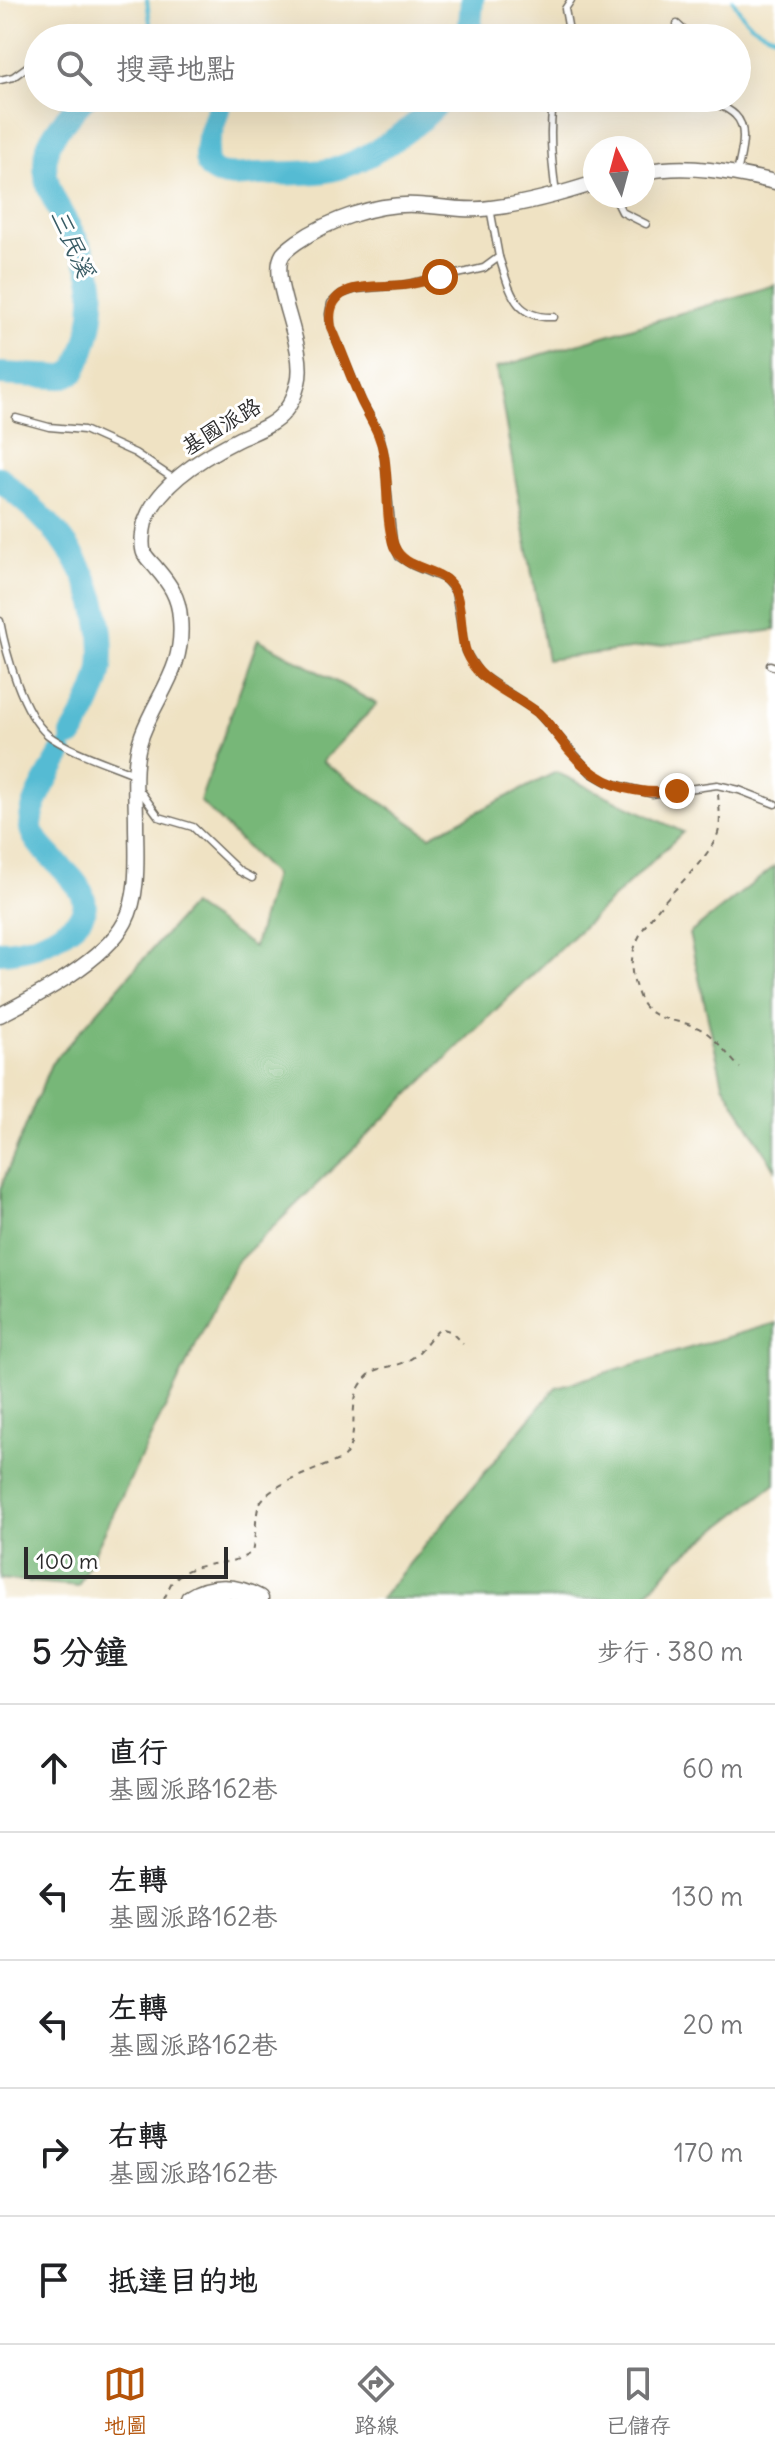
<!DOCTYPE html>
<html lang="zh-TW">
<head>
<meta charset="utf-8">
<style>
  body { margin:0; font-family:Delius,"LXGW WenKai TC",sans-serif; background:#f6f6f6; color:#202124 }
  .compass { position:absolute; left:583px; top:136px; width:72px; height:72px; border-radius:50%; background:#fff; box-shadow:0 8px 32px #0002; rotate:354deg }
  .scale { position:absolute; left:24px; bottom:20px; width:204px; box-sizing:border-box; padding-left:8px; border:4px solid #2b2b2b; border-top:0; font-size:22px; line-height:28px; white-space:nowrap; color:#2b2b2b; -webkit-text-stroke:6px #fff; paint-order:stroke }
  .stop { position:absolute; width:24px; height:24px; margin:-18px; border:6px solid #b45309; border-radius:50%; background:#fff }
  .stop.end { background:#b45309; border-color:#fff; box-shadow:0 2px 8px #0008 }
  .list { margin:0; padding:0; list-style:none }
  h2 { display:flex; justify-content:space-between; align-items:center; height:104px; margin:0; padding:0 32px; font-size:34px }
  h2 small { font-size:26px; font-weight:400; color:#757577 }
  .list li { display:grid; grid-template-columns:52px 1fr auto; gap:24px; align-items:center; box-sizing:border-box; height:128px; padding:0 32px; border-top:2px solid #e0e0e0 }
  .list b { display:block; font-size:30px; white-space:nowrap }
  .list p { margin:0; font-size:26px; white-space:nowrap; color:#757577 }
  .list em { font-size:26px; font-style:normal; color:#757577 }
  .icon { flex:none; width:44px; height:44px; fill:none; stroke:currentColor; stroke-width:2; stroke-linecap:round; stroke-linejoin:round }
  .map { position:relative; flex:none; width:775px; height:1599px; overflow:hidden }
  .search { position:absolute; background:#fff; box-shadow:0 8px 32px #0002; left:24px; right:24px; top:24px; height:88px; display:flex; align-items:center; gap:20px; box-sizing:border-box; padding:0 28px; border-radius:44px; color:#757577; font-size:30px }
  .sheet { height:744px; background:#fff }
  nav { display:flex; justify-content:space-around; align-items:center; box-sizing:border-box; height:112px; border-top:2px solid #e0e0e0; background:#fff; font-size:22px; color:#757577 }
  nav a { display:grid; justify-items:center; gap:4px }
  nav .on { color:#b45309 }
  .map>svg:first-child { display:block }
  .forest { fill:#77b778; stroke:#517152; stroke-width:2 }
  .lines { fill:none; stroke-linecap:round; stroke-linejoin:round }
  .stream { stroke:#55bbd3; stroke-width:4 }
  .river { stroke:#55bbd3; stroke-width:24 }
  .service-casing { stroke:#706b60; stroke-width:9 }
  .tertiary-casing { stroke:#706b60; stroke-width:17 }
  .primary-casing { stroke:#706b60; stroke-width:21 }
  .path { stroke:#706b60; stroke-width:2; stroke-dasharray:6 6; stroke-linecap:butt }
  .service { stroke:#fff; stroke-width:6 }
  .tertiary { stroke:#fff; stroke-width:14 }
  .primary { stroke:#fff; stroke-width:18 }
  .route { stroke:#b45309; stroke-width:10 }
  .labels { text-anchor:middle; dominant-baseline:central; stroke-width:6; stroke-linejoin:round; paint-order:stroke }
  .street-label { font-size:22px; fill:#2b2b2b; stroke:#fff }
  .water-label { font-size:24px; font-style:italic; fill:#3a5d66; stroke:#fff }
</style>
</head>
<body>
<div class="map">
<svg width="775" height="1599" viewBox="0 0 775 1599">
  <rect width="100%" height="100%" fill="#fff"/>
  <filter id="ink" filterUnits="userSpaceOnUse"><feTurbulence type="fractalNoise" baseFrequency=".0125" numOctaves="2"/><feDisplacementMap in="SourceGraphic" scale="16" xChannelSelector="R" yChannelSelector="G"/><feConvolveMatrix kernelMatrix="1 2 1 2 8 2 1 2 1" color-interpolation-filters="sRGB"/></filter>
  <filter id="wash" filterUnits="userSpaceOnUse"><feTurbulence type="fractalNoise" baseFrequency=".006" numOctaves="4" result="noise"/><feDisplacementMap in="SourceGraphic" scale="32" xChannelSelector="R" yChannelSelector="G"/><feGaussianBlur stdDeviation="1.8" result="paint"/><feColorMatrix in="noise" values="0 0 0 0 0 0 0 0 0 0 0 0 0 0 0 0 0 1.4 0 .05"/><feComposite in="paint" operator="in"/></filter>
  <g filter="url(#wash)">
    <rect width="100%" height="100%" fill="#efe2c3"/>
    <g class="forest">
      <polygon points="775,285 775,630 547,660 496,368"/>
      <polygon points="258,639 377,704 322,761 430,836 556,772 683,832 510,996 236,1263 78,1586 0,1579 0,1189 51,1064 191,905 254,947 274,875 200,801"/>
      <polygon points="775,866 775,1169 723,1084 689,934"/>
      <polygon points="775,1323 775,1484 676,1561 642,1599 380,1599 556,1387"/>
    </g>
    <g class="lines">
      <g class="stream">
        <polyline points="147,0 152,38"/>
        <path d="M733,0C744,21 753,29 775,36"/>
      </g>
      <g class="river">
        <polyline points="165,38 168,38"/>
        <polyline points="469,38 472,0"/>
        <path d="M220,98C220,117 197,152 210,168C219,179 245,175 258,174C280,173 303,174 325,171C362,166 419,126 443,98"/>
        <path d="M0,374L62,377L74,372C88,346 96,312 92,283C87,235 32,196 48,147C55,128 72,113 85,98"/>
        <path d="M0,478C12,492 28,503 41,516C81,555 107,609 101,667C98,690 84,715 72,735"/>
        <path d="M0,952C26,951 48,944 69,928C118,893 36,859 31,828C27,808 51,773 61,754"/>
      </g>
    </g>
  </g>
  <g filter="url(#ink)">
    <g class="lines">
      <defs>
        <g id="service">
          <polyline points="677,24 692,38"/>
          <polyline points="567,38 569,31 565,9 571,0"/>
          <polyline points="0,80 13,77 38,59"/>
          <path d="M554,98C548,131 552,162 556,195"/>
          <path d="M706,98C715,104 727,107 735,115C750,129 740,156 737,174"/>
          <polyline points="614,196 622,212 646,224"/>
          <polyline points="490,208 499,257 484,268 467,272 403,285 356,289 341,294 331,303 329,314 331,327 362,402 380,435 384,455 393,543 399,557 412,565 445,579 455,591 465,651 480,674 537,712 591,773 607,782 652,794 717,785 739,790 775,804"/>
          <path d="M499,257C510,289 513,319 554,317"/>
          <polyline points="16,418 49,427 84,430 135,453 174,479"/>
          <path d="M0,621C6,653 22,713 48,735C67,750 110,764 134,774"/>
          <polyline points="770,665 775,667"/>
          <polyline points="138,788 159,817 193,827 239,871 252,878"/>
        </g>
        <g id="tertiary">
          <path d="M643,172C688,163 731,172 775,182"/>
          <path d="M0,1015C37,996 105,960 125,922C140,894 136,854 136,823C136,794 132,763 142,735C158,692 185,669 180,618C179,597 169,583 156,568C153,564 146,558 144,553C141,545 143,530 145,522C158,484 203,457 237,440C253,432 274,426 285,411C291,404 296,391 298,383C308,345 267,279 283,254C286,250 293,245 297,242C329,220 376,203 416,205C441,206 467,212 491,208C526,204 561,194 595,183"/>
        </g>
        <path id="primary" d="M190,1599C212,1585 237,1587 259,1599"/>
      </defs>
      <use href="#service" class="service-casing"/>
      <use href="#tertiary" class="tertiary-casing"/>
      <use href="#primary" class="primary-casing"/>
      <g class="path">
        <path d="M718,794C719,807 722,824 717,836C697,882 614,926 635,985C638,993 640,1002 645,1007C657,1021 680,1020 696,1027C713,1033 727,1055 740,1068"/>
        <path d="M164,1599C167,1594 169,1585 173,1581C193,1558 230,1569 252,1552C256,1537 255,1522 258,1508C263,1485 321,1469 343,1458C361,1438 347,1408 360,1386C374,1362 390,1371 409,1360C422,1353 429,1337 440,1328L450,1331L463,1344"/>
      </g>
      <use href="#service" class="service"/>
      <use href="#tertiary" class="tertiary"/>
      <use href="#primary" class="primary"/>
    </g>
  </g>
  <g class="lines" filter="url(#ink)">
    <path class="route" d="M440,277C428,280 416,284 403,285C372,288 323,280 331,327C342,351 350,376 361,400C370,419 381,434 384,455C389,484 385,518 394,546C405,573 443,565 455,591C465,613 457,641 471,662C486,686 516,695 538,713C550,724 559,738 569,750C598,785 632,796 677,791"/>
  </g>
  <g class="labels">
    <g class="street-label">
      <text transform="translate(221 426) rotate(-31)">基國派路</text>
    </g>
    <g class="water-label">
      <text transform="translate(73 243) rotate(66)">三民溪</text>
    </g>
  </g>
</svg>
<svg class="compass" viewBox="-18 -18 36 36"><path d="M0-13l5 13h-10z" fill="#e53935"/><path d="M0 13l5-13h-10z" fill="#757577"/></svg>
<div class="scale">100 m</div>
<div class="stop" style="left:440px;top:277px"></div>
<div class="stop end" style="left:677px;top:791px"></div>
<div class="search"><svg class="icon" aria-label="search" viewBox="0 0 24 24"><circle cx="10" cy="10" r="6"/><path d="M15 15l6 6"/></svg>搜尋地點</div>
</div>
<section class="sheet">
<h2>5 分鐘<small>步行 · 380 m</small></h2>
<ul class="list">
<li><svg class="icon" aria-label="ahead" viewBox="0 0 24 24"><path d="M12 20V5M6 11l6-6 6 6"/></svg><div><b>直行</b><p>基國派路162巷</p></div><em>60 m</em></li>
<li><svg class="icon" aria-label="left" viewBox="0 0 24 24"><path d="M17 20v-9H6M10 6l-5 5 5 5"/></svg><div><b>左轉</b><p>基國派路162巷</p></div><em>130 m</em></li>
<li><svg class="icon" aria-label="left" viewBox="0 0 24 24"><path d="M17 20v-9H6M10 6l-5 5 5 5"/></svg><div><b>左轉</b><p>基國派路162巷</p></div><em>20 m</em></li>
<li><svg class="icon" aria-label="right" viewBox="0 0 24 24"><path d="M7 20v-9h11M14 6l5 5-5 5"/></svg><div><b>右轉</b><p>基國派路162巷</p></div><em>170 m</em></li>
<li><svg class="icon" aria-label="arrive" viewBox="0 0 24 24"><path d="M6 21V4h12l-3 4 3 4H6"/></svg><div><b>抵達目的地</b></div></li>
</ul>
</section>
<nav>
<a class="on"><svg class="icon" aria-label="map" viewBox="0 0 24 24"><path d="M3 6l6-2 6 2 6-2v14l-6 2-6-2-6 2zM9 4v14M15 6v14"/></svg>地圖</a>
<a><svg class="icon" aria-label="directions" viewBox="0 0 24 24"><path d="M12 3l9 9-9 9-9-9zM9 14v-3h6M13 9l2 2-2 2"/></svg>路線</a>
<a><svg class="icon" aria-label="saved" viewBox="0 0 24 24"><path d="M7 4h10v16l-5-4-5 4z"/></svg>已儲存</a>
</nav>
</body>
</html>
